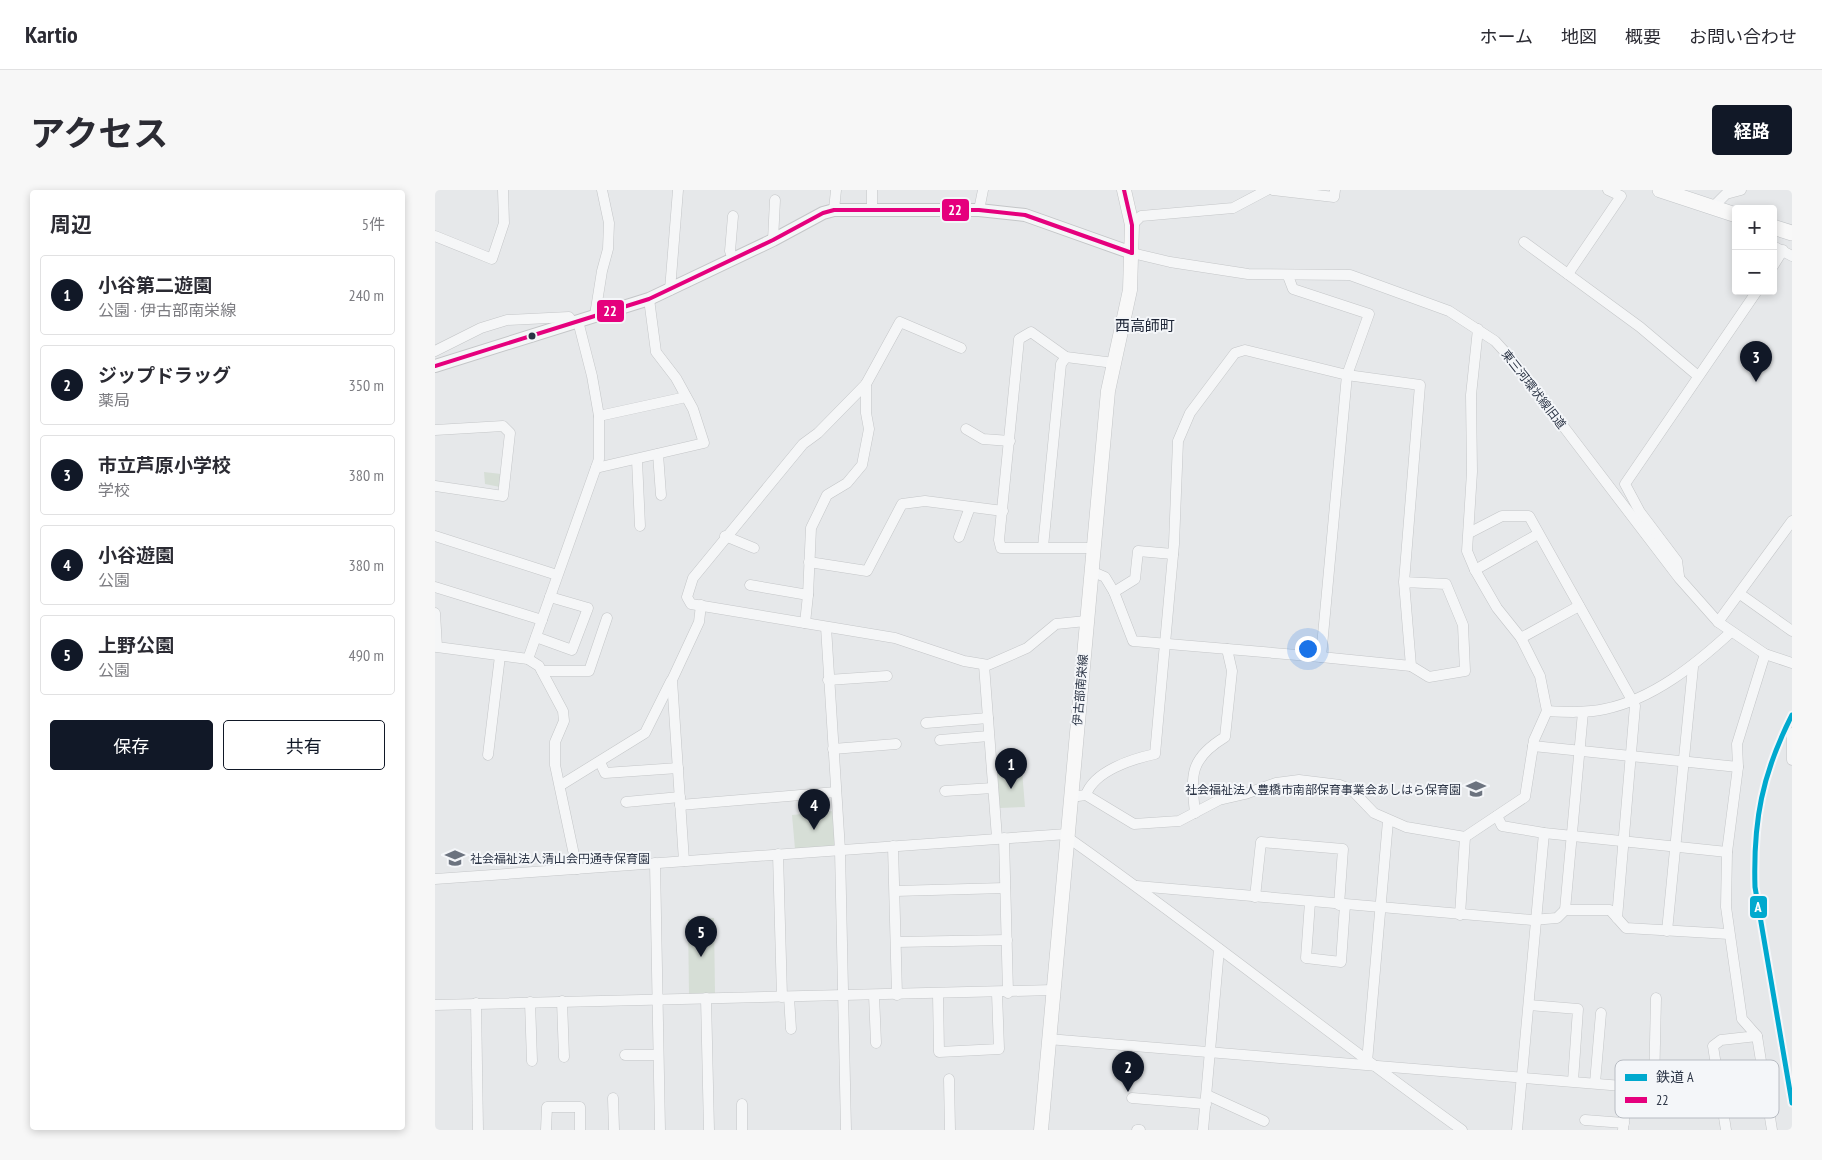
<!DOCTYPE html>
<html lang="ja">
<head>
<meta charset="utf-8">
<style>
  body { margin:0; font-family:"PT Sans Narrow","Noto Sans JP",sans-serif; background:#f7f7f7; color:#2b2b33 }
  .controls { position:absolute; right:15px; top:15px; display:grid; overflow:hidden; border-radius:5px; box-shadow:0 2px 8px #0003 }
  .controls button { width:45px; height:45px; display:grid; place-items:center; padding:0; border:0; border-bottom:1px solid #e1e1e2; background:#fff; color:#2b2b33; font:25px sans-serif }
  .you { position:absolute; left:872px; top:458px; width:18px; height:18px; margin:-12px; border:4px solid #fff; border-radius:50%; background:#1a73e8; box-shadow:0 0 0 8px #1a73e833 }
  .badge { display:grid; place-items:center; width:32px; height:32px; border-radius:50%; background:#111827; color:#fff; font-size:16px; font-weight:700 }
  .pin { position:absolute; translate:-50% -41px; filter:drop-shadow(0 1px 2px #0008) }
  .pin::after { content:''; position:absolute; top:26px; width:18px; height:15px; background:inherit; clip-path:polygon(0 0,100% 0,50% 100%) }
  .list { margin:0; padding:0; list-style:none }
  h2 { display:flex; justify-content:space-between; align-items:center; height:65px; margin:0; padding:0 20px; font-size:21px }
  h2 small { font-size:16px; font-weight:400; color:#7c7c81 }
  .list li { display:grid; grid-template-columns:32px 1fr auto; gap:15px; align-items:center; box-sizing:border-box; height:80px; margin:0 10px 10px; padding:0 10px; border:1px solid #e1e1e2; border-radius:5px }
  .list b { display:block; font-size:19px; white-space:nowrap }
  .list p { margin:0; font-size:16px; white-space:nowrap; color:#7c7c81 }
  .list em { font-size:16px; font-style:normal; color:#7c7c81 }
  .actions { display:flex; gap:10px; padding:15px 20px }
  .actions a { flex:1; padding:11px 0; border:1px solid #111827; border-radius:5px; text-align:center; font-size:18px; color:#111827 }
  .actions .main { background:#111827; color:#fff }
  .map { position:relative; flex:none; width:1357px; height:940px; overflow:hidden; border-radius:5px }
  header { display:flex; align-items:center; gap:30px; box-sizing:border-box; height:70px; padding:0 25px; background:#fff; border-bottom:1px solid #e1e1e2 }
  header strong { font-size:24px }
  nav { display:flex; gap:28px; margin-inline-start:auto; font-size:18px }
  .intro { display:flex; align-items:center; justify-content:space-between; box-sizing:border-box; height:120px; padding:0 30px }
  h1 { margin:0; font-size:35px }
  .button { padding:12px 22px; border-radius:5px; background:#111827; color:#fff; font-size:18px; font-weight:700 }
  main { display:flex; gap:30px; padding:0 30px }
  aside { flex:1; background:#fff; border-radius:5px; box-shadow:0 2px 8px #0003 }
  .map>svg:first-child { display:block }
  .green { fill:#d6ded6 }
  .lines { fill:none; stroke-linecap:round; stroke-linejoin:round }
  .minor-casing { stroke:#c4c6c8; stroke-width:11 }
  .tertiary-casing { stroke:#c4c6c8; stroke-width:14 }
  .secondary-casing { stroke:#c4c6c8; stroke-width:15 }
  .primary-casing { stroke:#c2c5c8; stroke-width:16 }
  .minor { stroke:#f5f6f7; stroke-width:10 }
  .tertiary { stroke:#f5f6f7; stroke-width:12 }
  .secondary { stroke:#f8f8f8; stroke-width:14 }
  .primary { stroke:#f8f8f8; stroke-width:15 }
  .bus-1-casing { stroke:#f4f6f9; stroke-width:8 }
  .bus-1 { stroke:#e5007d; stroke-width:4 }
  .rail-1-casing { stroke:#f4f6f9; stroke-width:9 }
  .rail-1 { stroke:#00a9ce; stroke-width:5 }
  .bus-dot { fill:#2b3445; stroke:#f4f6f9; stroke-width:2 }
  .labels { text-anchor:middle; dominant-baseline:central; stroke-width:4; stroke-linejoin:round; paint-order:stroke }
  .street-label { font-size:12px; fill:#2b3445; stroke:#f4f6f9 }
  .poi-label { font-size:12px; fill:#2b3445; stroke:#f4f6f9; text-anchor:end }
  .quarter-label { font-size:15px; fill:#1d2536; stroke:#f4f6f9 }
  .key { fill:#f4f6f9; stroke:#b8bcc3; stroke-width:1 }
  .key-label { font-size:14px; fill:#2b3445 }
  .line-badge { stroke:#f4f6f9; stroke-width:2 }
  .badge-label { font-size:14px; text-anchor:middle; font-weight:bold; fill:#fff }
</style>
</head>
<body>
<header>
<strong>Kartio</strong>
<nav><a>ホーム</a><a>地図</a><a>概要</a><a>お問い合わせ</a></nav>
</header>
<div class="intro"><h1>アクセス</h1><a class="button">経路</a></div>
<main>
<aside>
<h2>周辺<small>5件</small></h2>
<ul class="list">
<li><span class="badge">1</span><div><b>小谷第二遊園</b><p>公園 · 伊古部南栄線</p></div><em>240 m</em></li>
<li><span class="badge">2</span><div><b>ジップドラッグ</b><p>薬局</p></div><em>350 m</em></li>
<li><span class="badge">3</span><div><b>市立芦原小学校</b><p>学校</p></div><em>380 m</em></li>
<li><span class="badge">4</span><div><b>小谷遊園</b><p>公園</p></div><em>380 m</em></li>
<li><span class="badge">5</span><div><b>上野公園</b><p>公園</p></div><em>490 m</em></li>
</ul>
<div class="actions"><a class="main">保存</a><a>共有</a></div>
</aside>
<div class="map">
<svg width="1357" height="940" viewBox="0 0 1357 940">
  <rect width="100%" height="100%" fill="#e6e8ea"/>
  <g class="green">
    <polygon points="49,282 66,284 65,297 50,294"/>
    <polygon points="587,580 590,617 565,618 562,582"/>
    <polygon points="399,621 400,656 360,659 357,625"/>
    <polygon points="279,728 280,804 254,805 253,729"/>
  </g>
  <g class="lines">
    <defs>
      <g id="minor">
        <polyline points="437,0 437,19"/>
        <polyline points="838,0 899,7 900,0"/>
        <polyline points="1278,17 1291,4 1306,0"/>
        <polyline points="399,20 401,0"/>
        <polyline points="544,20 548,0"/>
        <polyline points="298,26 295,61 298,69"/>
        <polyline points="697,35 706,26 798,18 832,0"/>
        <polyline points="0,46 57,69 69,33 68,0"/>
        <polyline points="338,50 340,10"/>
        <polyline points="1089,52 1205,137 1263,186"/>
        <polyline points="1338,56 1357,66"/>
        <polyline points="697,63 735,72 813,84 915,85 1014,121 1060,151 1080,173 1244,388 1283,432 1330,464 1357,473"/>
        <polyline points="1338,76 1348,60"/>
        <polyline points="1133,84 1186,6 1173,0"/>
        <polyline points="235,100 243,0"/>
        <polyline points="160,125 167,81 173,59 174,33 167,0"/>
        <polyline points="1043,139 1036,205 1037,282 1032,361 1040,380 1062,418 1086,448 1105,486 1112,521"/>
        <polyline points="0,161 46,138 72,130 134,127 138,133"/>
        <polyline points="431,194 383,243 368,254 258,388 252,407 256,414 460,448 529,471 553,475 592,458 621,434 651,431"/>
        <polyline points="164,226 251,207"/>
        <polyline points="531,239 548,249 575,251"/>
        <polyline points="0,240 68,236 75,243 68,306 0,296"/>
        <polyline points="223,264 226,305"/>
        <polyline points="202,270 205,336"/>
        <polyline points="161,278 269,253 258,219 241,188 221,162 214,109"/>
        <polyline points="1034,343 1067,326 1094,326 1197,510 1200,516 1182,728"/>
        <polyline points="0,346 122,385"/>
        <polyline points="290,346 319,358"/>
        <polyline points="524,347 535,317"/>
        <polyline points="608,357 626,174 631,167"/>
        <polyline points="658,358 566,358 564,350 584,149 596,142 631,167 679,173"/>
        <polyline points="374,372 432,381 467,314 490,311 568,321"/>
        <polyline points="1040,380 1103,344"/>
        <polyline points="656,381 670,387 679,402 698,451 886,467 912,185 934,124 858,99 853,86"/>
        <polyline points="1244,386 1242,371 1205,322 1190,294 1322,101"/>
        <polyline points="315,395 373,405"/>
        <polyline points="0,397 107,430"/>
        <polyline points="679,402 700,389 703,361 738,364"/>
        <polyline points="1305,404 1357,441"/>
        <polyline points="0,423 2,457 93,469 104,476 128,521 129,531 120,552 120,575 142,679"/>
        <polyline points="1283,432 1357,331"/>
        <polyline points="370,433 373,405 376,338 392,305 412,293 427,275 434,239 431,223 431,194 465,132 526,158"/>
        <polyline points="391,437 405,660 411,940"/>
        <polyline points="101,447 137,460 153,418 115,407"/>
        <polyline points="1086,448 1144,416"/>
        <polyline points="886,467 976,476"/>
        <polyline points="93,469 164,269 164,226 157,186 143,131"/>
        <polyline points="549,475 562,648"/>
        <polyline points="107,481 154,481 172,428"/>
        <polyline points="393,490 452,486"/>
        <polyline points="491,533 553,528"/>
        <polyline points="1357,543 1357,570"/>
        <polyline points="505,550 554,546"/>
        <polyline points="1098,556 1303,577"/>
        <polyline points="398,559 461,554"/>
        <polyline points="53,565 65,466"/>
        <polyline points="165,572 170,583 243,578"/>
        <polyline points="126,595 210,543 236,491"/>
        <polyline points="510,601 558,598"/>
        <path d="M651,605C659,581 697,569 720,564L739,354L743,251L755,223L800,163L810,160L912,185L985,195L969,392L976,476L994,487L1030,481L1028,435L1011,394L969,392"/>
        <path d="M635,607L651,605L699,634L744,631L784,610L810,604L841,593L864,590L905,595L917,600L939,623L971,637L1030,647L1090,607L1099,550L1112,521C1131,522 1151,523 1170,519C1218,509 1260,475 1296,442"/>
        <polyline points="191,612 245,607"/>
        <polyline points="245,615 401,602"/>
        <path d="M760,623C756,585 754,569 790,547L797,481L792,459"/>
        <polyline points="1062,626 1067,636 1109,643 1292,662"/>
        <path d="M632,647C766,741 893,844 1027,940"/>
        <polyline points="569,648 573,803"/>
        <polyline points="458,656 462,805"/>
        <polyline points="343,664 347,807"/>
        <polyline points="249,671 237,490 264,432 266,415"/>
        <polyline points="220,673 225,940"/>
        <polyline points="0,689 632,644"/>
        <polyline points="702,696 1097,730 1122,728 1130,720 1175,720 1191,738 1294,744"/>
        <polyline points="460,701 570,698"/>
        <polyline points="820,707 826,652 908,659 904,715"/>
        <polyline points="875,712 871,768 906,772 910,715"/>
        <polyline points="1130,720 1148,522"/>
        <polyline points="1025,725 1030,647"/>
        <polyline points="1232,741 1258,477"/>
        <polyline points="461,752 572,750"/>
        <polyline points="503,804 504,862 564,859 562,803"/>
        <polyline points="439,805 441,853"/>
        <polyline points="354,807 356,839"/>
        <polyline points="271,808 274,940"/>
        <polyline points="127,811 129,867"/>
        <polyline points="95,812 97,871"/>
        <polyline points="41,813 43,940"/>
        <polyline points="0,815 618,800"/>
        <polyline points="1094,815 1143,819 1138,891"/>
        <polyline points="1322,846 1337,940"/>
        <polyline points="613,849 1249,901"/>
        <polyline points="190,865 223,865"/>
        <polyline points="932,872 953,631"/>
        <polyline points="514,889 515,940"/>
        <polyline points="1160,893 1166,823"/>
        <polyline points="1219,898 1221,808"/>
        <polyline points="772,905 829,931"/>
        <polyline points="178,908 179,940"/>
        <polyline points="697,908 771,914"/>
        <polyline points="307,914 307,940"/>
        <polyline points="1150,930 1189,933"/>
        <polyline points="111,940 112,917 145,917 145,940"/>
        <polyline points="702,940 705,940"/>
        <polyline points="768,940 784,759"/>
        <polyline points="1082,940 1109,643"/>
        <polyline points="1188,940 1192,896"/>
        <polyline points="1291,940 1278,856 1286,850 1322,846 1307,829 1291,717 1292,662 1303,577 1302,554 1330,464"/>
      </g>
      <polyline id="tertiary" points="0,176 214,109 338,50 388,23 399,20 544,20 590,25 697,63"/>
      <polyline id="secondary" points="606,940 673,201 695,100 697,35 689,0"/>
      <g id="primary">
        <polyline points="1225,0 1301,25"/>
        <polyline points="1338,37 1357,43"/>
      </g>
    </defs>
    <use href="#minor" class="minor-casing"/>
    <use href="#tertiary" class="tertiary-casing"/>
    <use href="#secondary" class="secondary-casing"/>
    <use href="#primary" class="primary-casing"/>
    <use href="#minor" class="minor"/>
    <use href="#tertiary" class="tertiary"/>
    <use href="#secondary" class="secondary"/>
    <use href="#primary" class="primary"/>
    <defs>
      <g id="bus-1">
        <polyline points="689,0 697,35 697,63"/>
        <polyline points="0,176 214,109 338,50 388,23 399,20 544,20 590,25 697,63"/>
      </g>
    </defs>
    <use href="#bus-1" class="bus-1-casing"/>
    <use href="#bus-1" class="bus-1"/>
    <defs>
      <path id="rail-1" d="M1357,525C1327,584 1318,631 1320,697L1357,913"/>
    </defs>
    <use href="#rail-1" class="rail-1-casing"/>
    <use href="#rail-1" class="rail-1"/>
  </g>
  <defs>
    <symbol id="school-bare" viewBox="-9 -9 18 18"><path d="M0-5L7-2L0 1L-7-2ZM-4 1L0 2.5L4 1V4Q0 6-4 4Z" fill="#6c737f" stroke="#f4f6f9" stroke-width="2.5" paint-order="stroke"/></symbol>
  </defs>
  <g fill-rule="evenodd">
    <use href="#school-bare" x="1027" y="585" width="28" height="28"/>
    <use href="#school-bare" x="6" y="654" width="28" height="28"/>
  </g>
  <circle class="bus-dot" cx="97" cy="146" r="4.5"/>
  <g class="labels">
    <g class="street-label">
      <text transform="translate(1099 199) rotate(52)">東三河環状線旧道</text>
      <text transform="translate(645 500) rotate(-85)">伊古部南栄線</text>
    </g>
    <g class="poi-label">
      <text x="1026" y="599">社会福祉法人豊橋市南部保育事業会あしはら保育園</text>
      <text x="35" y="668" text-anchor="start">社会福祉法人清山会円通寺保育園</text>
    </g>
    <g class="quarter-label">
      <text x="710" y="135">西高師町</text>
    </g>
  </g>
  <rect x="1180" y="870" width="164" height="58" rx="8" class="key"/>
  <rect x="1190" y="884" width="22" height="7" fill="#00a9ce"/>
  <rect x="1190" y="907" width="22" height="6" fill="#e5007d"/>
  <g class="key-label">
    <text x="1221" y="892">鉄道 A</text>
    <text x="1221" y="915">22</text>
  </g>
  <g class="line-badge">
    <rect x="506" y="8" width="29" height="24" rx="5" fill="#e5007d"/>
    <rect x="161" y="109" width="29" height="24" rx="5" fill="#e5007d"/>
    <rect x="1314" y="705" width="19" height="24" rx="5" fill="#00a9ce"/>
  </g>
  <g class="badge-label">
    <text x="520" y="25">22</text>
    <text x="175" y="126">22</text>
    <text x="1323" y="722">A</text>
  </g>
</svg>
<div class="controls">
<button>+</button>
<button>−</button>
</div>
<div class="you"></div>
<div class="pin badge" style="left:576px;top:599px">1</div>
<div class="pin badge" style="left:693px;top:902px">2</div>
<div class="pin badge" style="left:1321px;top:192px">3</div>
<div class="pin badge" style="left:379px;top:640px">4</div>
<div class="pin badge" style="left:266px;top:767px">5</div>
</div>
</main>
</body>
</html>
